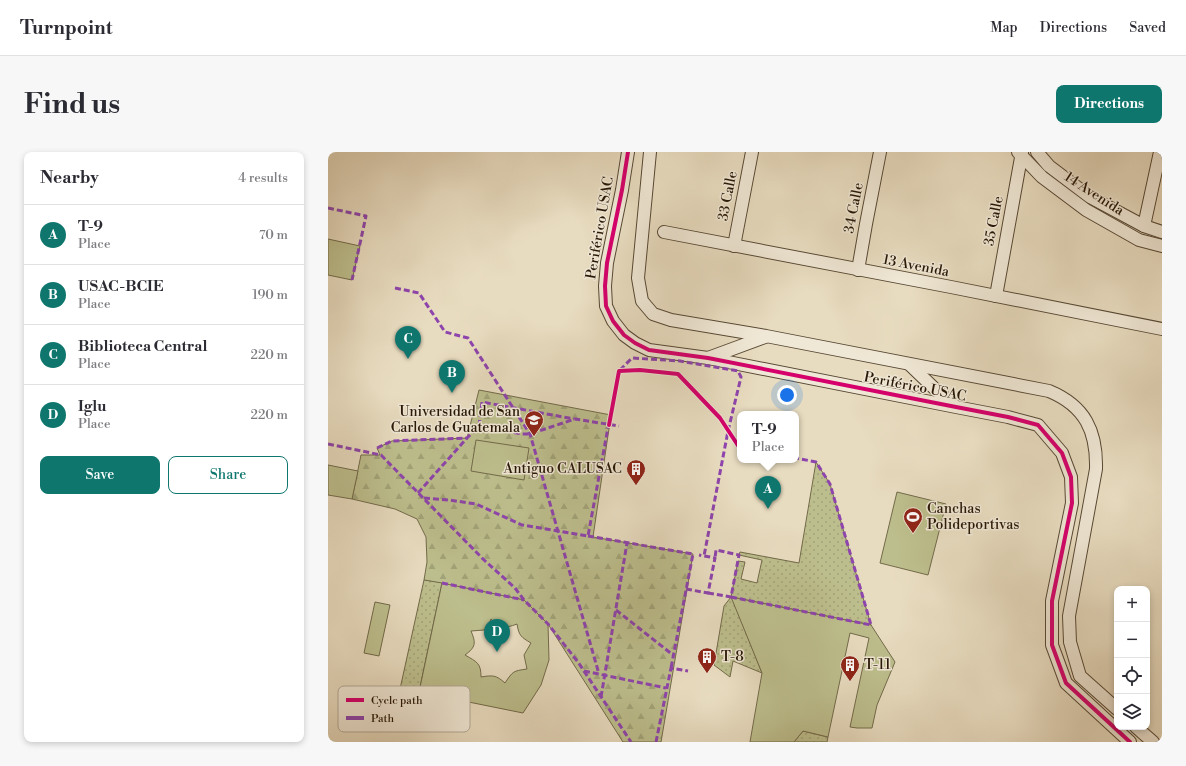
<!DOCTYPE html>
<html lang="en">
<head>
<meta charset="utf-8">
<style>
  body { margin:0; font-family:"Libre Bodoni",serif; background:#f7f7f7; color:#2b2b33 }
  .controls { position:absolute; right:12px; bottom:12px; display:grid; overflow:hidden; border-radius:8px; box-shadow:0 2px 6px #0003 }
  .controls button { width:36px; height:36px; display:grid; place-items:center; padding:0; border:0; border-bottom:1px solid #e1e1e2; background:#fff; color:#2b2b33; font:20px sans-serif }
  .you { position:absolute; left:459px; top:243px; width:14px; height:14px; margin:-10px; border:3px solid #fff; border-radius:50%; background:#1a73e8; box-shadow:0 0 0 6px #1a73e833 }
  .badge { display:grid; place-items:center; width:26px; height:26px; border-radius:50%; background:#0f766e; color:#fff; font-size:13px; font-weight:700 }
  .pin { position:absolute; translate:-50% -33px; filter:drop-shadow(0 1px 2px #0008) }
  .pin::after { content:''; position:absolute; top:21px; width:14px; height:12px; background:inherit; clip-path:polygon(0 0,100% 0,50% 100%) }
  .popup { position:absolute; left:409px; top:259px; width:62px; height:52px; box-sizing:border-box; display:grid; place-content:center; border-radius:8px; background:#fff; filter:drop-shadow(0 1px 3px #0005); font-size:13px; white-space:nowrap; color:#7c7c81 }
  .popup b { font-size:15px; color:#2b2b33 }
  .popup::after { content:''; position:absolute; left:50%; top:100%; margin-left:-8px; border:8px solid transparent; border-top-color:#fff }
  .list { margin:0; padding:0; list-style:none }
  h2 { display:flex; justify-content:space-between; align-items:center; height:52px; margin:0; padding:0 16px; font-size:17px }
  h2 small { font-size:13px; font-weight:400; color:#7c7c81 }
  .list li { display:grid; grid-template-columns:26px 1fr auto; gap:12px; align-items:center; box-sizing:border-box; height:60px; padding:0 16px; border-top:1px solid #e1e1e2 }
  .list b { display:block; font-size:15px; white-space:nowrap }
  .list p { margin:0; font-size:13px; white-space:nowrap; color:#7c7c81 }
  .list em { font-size:13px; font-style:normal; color:#7c7c81 }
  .actions { display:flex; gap:8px; padding:12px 16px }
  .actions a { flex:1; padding:9px 0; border:1px solid #0f766e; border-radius:8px; text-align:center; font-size:14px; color:#0f766e }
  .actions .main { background:#0f766e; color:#fff }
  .icon { flex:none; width:22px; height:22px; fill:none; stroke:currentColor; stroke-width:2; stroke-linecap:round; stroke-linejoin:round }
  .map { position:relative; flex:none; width:834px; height:590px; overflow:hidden; border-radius:8px }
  header { display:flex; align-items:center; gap:24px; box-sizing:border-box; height:56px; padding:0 20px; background:#fff; border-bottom:1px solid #e1e1e2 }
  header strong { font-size:19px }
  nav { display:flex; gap:22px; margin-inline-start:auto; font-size:14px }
  .intro { display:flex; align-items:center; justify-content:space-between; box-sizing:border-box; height:96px; padding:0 24px }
  h1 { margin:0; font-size:28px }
  .button { padding:10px 18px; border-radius:8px; background:#0f766e; color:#fff; font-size:14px; font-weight:700 }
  main { display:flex; gap:24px; padding:0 24px }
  aside { flex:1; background:#fff; border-radius:8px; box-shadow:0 2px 6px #0003 }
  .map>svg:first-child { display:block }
  .forest { fill:url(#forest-firs); stroke:#726a4a }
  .park { fill:url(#park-dots); stroke:#726a4a }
  .garden { fill:#bdbe8d; stroke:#726a4a; fill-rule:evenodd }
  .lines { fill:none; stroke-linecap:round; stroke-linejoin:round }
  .minor-casing { stroke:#574834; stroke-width:14 }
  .minor { stroke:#f0e8d6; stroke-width:12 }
  .quiet { stroke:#8e44ad; stroke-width:3; stroke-dasharray:6 3; stroke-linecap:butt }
  .cycleway-casing { stroke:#f0e8d6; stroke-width:6 }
  .cycleway { stroke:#d6006c; stroke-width:4 }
  .labels { text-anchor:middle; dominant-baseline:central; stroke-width:3; stroke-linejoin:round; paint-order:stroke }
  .street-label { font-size:14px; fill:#271706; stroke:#f0e8d6 }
  .poi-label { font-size:14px; fill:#271706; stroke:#f0e8d6; text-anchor:start }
  .key { fill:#f0e8d6; stroke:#b4a998; stroke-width:1 }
  .key-label { font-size:11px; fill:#271706 }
</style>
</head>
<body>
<header>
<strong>Turnpoint</strong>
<nav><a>Map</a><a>Directions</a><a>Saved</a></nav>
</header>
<div class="intro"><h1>Find us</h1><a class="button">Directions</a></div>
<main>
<aside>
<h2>Nearby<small>4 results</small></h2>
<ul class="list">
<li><span class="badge">A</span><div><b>T-9</b><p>Place</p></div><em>70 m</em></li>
<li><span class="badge">B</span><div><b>USAC-BCIE</b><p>Place</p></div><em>190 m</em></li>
<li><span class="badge">C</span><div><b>Biblioteca Central</b><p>Place</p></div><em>220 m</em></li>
<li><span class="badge">D</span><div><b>Iglu</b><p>Place</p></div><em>220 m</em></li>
</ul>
<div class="actions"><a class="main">Save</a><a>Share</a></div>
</aside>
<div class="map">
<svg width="834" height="590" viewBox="0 0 834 590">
  <defs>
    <pattern id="forest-firs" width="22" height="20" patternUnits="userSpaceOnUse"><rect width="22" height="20" fill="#bdbe8d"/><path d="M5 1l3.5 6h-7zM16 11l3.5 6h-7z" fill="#a2a378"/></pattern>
    <pattern id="park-dots" width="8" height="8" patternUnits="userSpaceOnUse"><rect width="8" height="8" fill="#bdbe8d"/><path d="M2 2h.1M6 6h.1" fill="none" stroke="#a2a378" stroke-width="1.8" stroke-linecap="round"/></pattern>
  </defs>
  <rect width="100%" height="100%" fill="#e8dcc0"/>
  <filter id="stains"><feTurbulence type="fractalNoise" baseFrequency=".005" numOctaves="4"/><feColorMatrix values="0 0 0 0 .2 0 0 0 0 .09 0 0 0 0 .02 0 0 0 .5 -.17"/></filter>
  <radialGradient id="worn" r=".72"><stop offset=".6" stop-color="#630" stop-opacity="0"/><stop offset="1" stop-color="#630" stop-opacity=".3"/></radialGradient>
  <polygon class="forest" points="151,238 283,263 265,385 365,402 333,590 295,590 220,472 196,448 96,428 99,410 98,385 89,367 67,357 24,347 33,303 52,303 49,296 64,289 139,286"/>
  <g class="park">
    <polygon points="488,310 502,332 543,473 404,445 434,521 405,509 402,525 386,513 396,454 403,445 410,409 417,410 413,427 429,431 434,408 411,403 412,400 471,411"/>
    <polygon points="96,428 114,431 91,540 72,537"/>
    <polygon points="475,579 500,585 499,590 466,590"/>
  </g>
  <g class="garden">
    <polygon points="0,87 32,94 24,128 0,123"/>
    <polygon points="148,288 201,296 196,328 143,319"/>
    <polygon points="0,313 30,319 24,347 0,343"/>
    <polygon points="569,340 618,352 600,423 552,411"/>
    <path d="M114,431L196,448L220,472L221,508L213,533L195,561L91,540ZM163,467C172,476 176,477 189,472C191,484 193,485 203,491L196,503L199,517C185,519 185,519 177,531C168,523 165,523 153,525C153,511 149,510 137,503C148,495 148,491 143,479L156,478L161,473Z"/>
    <polygon points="403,445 543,473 567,510 549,553 544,576 529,576 522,575 541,486 522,481 500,585 475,579 466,590 422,590 434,521"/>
    <polygon points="47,450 62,453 51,504 36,501"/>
  </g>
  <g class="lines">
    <defs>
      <g id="minor">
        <polyline points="300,0 294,38 279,111 277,134 278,154 285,169 296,183 307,191 321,198 380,206 628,255 680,265 710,273 734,301 743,325 744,351 724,449 724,493 738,531 802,590"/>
        <path d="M322,0L310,126L314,149L325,162L343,168L438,184L721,239C757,254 769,279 768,317L741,464L742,490L752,524L789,557"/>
        <polyline points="690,0 714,25 758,58 811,88 834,94"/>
        <polyline points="709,0 721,14 762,45 816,74 834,80"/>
        <polyline points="816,74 832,0"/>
        <polyline points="336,80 623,135 834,177"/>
        <polyline points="406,94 424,0"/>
        <polyline points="530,118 538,72 552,0"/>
        <polyline points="668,144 694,0"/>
        <polyline points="380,206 437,185"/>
        <polyline points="582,213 608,238 627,254"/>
        <polyline points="808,575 825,590"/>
      </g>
    </defs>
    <use href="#minor" class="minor-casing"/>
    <use href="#minor" class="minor"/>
    <g class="quiet">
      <polyline points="0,56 38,64 24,128"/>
      <polyline points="67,136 91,141 117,180 140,186 202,282 271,522"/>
      <polyline points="292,218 304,206 352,209 410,219 413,225 400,279 376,404"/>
      <polyline points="151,274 154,250 246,267"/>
      <polyline points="0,292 53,303 155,407 187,436 196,448 220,472 250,510 303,590"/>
      <polyline points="49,296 64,289 139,286 151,274 194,282 202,282 247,267 291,274"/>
      <polyline points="90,341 139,286"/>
      <polyline points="96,346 121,348 148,352 194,373 260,384 281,270"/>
      <polyline points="260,384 365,402 343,516"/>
      <polyline points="114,431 196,448"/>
      <polyline points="358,437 380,441 387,406 371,403"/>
      <polyline points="380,441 403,445 411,403 388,398 387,406"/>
      <polyline points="403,445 543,473 502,332 488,310 468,306"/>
      <polyline points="288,458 345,503"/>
      <polyline points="256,519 338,536"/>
      <polyline points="273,545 299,391"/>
      <polyline points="328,590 343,516 360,519"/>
    </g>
    <defs>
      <g id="cycleway">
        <polyline points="300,0 294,38 279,111 277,134 278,154 285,169 296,183 307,191 321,198 380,206 628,255 680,265 710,273 734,301 743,325 744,351 724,449 724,493 738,531 802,590"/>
        <polyline points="281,273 291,219 312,218 350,222 392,266 411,295"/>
      </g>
    </defs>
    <use href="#cycleway" class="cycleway-casing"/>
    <use href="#cycleway" class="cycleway"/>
  </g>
  <defs>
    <symbol id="university-pin" viewBox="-11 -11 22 30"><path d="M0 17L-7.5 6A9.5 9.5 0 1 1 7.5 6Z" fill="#8f2418" stroke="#f0e8d6"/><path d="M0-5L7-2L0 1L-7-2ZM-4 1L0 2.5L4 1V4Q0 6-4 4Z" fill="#fff"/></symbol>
    <symbol id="building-pin" viewBox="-11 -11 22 30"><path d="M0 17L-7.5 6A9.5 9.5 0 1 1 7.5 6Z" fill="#8f2418" stroke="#f0e8d6"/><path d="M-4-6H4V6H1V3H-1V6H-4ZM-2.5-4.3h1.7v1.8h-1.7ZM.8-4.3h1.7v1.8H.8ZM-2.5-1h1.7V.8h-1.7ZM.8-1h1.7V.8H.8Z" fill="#fff"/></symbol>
    <symbol id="stadium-pin" viewBox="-11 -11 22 30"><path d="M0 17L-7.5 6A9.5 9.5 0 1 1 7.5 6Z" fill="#8f2418" stroke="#f0e8d6"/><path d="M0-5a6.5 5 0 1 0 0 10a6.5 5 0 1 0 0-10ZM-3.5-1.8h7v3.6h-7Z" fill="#fff"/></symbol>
  </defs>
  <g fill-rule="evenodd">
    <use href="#university-pin" x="195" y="257" width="22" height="30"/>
    <use href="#building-pin" x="297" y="306" width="22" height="30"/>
    <use href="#stadium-pin" x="574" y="354" width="22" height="30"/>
    <use href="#building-pin" x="368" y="494" width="22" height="30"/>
    <use href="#building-pin" x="511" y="502" width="22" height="30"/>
  </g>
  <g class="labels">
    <g class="street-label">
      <text transform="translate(766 42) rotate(33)">14 Avenida</text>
      <text transform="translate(400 44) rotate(-79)">33 Calle</text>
      <text transform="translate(526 56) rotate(-79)">34 Calle</text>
      <text transform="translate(666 69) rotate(-79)">35 Calle</text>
      <text transform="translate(272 76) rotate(-80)">Periférico USAC</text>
      <text transform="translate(588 114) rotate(11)">13 Avenida</text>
      <text transform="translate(587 235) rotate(11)">Periférico USAC</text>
    </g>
    <g class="poi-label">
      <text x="192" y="260" text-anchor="end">Universidad de San<tspan x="192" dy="16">Carlos de Guatemala</tspan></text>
      <text x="294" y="317" text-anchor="end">Antiguo CALUSAC</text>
      <text x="599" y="357">Canchas<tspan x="599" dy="16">Polideportivas</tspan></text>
      <text x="393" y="505">T-8</text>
      <text x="536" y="513">T-11</text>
    </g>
  </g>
  <rect x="10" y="534" width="132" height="46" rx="6" class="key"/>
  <rect x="18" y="546" width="18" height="4" fill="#d6006c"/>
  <rect x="18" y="564" width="18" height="4" fill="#8e44ad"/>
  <g class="key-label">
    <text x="43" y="552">Cycle path</text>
    <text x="43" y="570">Path</text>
  </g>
  <rect width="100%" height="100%" filter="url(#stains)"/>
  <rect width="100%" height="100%" fill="url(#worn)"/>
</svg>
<div class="controls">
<button>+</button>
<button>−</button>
<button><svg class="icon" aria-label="locate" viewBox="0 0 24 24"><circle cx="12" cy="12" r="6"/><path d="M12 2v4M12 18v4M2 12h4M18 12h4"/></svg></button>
<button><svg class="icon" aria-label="layers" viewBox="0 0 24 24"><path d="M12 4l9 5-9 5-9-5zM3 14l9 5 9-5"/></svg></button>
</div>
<div class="you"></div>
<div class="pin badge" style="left:440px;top:357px">A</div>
<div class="popup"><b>T-9</b>Place</div>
<div class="pin badge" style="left:124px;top:241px">B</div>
<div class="pin badge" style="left:80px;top:207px">C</div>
<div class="pin badge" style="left:169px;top:500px">D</div>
</div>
</main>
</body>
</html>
